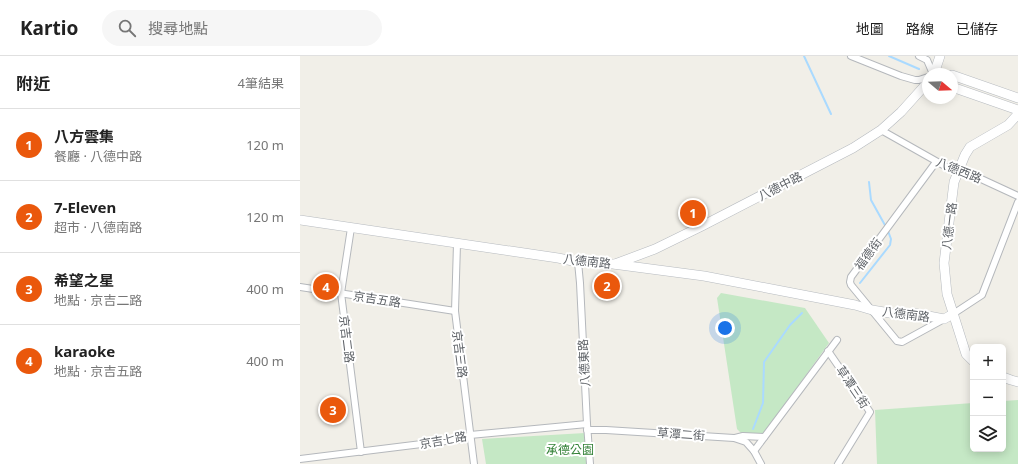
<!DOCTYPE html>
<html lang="zh-TW">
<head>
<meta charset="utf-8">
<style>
  body { margin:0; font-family:"Noto Sans","Noto Sans TC",sans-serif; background:#f6f6f6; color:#222 }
  .controls { position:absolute; right:12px; bottom:12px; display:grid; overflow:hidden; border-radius:6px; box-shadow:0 2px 10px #0003 }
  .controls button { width:36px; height:36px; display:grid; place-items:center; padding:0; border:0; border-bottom:1px solid #e0e0e0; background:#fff; color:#222; font:20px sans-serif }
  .compass { position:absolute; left:622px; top:12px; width:36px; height:36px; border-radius:50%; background:#fff; box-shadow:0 2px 10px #0003; rotate:109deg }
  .you { position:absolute; left:425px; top:272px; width:14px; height:14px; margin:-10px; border:3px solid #fff; border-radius:50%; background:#1a73e8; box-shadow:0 0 0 6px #1a73e833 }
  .badge { display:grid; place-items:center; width:26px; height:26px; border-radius:50%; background:#ea580c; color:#fff; font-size:13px; font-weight:700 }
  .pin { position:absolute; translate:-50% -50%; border:2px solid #fff; box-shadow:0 1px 4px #0006 }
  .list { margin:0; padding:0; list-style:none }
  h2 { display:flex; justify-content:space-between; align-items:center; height:52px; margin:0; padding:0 16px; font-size:17px }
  h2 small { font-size:13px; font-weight:400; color:#767676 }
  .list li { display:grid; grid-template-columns:26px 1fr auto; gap:12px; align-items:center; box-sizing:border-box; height:72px; padding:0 16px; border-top:1px solid #e0e0e0 }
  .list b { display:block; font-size:15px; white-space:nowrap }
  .list p { margin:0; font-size:13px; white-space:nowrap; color:#767676 }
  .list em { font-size:13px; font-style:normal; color:#767676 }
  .icon { flex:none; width:22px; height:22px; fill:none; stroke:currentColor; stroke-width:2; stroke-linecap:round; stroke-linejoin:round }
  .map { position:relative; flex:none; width:718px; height:408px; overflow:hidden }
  header { display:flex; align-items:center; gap:24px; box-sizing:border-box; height:56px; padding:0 20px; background:#fff; border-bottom:1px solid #e0e0e0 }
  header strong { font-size:19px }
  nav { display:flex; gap:22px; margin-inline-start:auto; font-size:14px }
  .search { width:280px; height:36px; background:#f6f6f6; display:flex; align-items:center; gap:10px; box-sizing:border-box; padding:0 14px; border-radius:22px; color:#767676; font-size:15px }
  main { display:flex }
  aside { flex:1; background:#fff }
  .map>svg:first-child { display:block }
  .green { fill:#c5e8c5 }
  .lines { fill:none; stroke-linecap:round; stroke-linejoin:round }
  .stream { stroke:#aadaff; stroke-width:2 }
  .street-casing { stroke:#b5b8bc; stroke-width:8 }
  .secondary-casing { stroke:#b6babf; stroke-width:10 }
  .street { stroke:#fff; stroke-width:6 }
  .secondary { stroke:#fff; stroke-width:9 }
  .labels { text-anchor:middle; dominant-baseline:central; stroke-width:4; stroke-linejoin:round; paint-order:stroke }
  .street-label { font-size:12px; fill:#5f6368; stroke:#fff }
  .park-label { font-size:12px; fill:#348238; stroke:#fff }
</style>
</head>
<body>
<header>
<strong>Kartio</strong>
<div class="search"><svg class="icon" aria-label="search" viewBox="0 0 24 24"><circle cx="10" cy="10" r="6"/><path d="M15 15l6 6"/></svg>搜尋地點</div>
<nav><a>地圖</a><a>路線</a><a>已儲存</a></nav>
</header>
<main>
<aside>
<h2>附近<small>4筆結果</small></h2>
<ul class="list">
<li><span class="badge">1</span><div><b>八方雲集</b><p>餐廳 · 八德中路</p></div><em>120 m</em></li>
<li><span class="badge">2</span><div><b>7-Eleven</b><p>超市 · 八德南路</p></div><em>120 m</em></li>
<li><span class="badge">3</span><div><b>希望之星</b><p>地點 · 京吉二路</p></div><em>400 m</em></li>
<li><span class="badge">4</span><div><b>karaoke</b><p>地點 · 京吉五路</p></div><em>400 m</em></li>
</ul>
</aside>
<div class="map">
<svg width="718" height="408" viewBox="0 0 718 408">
  <rect width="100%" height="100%" fill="#f1efe8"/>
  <g class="green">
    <polygon points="421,237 505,252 529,287 462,380 442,378 437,373 417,242"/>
    <polygon points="718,344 718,408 577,408 575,354 673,347 673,393 703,393 703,345"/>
    <polygon points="285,377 287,408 186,408 182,383"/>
  </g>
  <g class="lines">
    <g class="stream">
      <polyline points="504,0 531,58"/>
      <polyline points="589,0 619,13"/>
      <polyline points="569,126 571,144 586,171"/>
      <polyline points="560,227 590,189 591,183 588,175"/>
      <polyline points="453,373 463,347 464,306 490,269 502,257"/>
    </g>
    <defs>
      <g id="street">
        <polyline points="551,0 601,20 615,24 619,24 628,21"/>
        <polyline points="619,0 627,4 633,18"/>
        <polyline points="581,74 650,113 658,116 666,116 718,140"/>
        <polyline points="636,106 551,221 550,226 551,229 597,285 602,286 644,263"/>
        <polyline points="51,172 41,237 61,396"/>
        <polyline points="157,188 155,255 174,408"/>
        <polyline points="278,206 280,227 287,368 290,408"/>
        <polyline points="0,231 155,255"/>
        <polyline points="653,258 682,239 718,146"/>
        <polyline points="528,295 570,356 538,408"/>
        <polyline points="287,374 306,374 434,382 446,386 454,395 461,408"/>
        <polyline points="435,382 443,380 464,381"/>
        <polyline points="454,395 537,284"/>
        <polyline points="0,403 162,383 170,379 287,368"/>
      </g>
      <g id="secondary">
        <polyline points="634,18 640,0"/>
        <polyline points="652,19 718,42"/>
        <polyline points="652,31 718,54"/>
        <polyline points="0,164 258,202 278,206 313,208 404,220 555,249 572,254 602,259 613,257 644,263 653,258"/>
        <polyline points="315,208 355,193 402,170 553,92 581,74 601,56 628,26"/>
        <polyline points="673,305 666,298 647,238 644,207 654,126 665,99 670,91 708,69 718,58"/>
        <polyline points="703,321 711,324 718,326"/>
      </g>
    </defs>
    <use href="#street" class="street-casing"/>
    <use href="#secondary" class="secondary-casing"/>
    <use href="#street" class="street"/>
    <use href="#secondary" class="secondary"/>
  </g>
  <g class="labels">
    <g class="street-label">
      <text transform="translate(659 114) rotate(22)">八德西路</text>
      <text transform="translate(480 130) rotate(-27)">八德中路</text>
      <text transform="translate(649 170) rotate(-83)">八德一路</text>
      <text transform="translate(568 198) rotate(-54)">福德街</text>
      <text transform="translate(287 205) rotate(6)">八德南路</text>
      <text transform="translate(77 243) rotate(9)">京吉五路</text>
      <text transform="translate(606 258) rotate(7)">八德南路</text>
      <text transform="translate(47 283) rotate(83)">京吉二路</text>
      <text transform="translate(160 298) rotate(83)">京吉三路</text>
      <text transform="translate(284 307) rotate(-93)">八德東路</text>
      <text transform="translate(553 331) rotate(56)">草潭三街</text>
      <text transform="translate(381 378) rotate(4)">草潭二街</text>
      <text transform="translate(143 384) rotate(-10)">京吉七路</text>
    </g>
    <g class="park-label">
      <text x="270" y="393">承德公園</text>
    </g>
  </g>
</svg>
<div class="controls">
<button>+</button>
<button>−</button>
<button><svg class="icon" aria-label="layers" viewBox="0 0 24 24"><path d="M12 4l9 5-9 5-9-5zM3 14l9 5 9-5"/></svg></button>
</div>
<svg class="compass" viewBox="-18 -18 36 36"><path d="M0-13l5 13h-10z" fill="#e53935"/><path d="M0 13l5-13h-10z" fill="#767676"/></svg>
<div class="you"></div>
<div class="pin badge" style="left:393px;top:157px">1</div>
<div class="pin badge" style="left:307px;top:230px">2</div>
<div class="pin badge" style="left:33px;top:354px">3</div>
<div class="pin badge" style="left:26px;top:231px">4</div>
</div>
</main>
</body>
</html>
